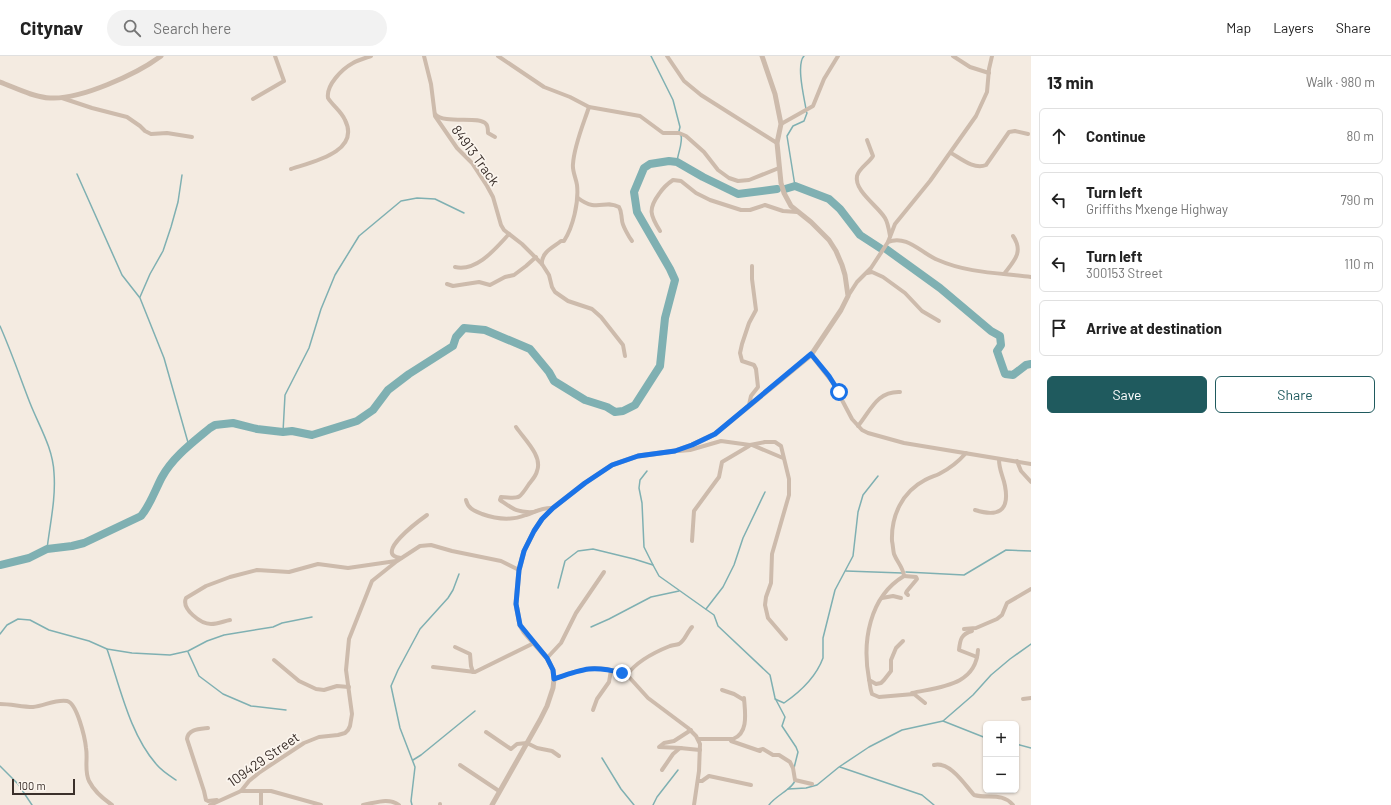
<!DOCTYPE html>
<html lang="en">
<head>
<meta charset="utf-8">
<style>
  body { margin:0; font-family:Barlow,sans-serif; background:#f2f2f2; color:#222 }
  .controls { position:absolute; right:12px; bottom:12px; display:grid; overflow:hidden; border-radius:6px; box-shadow:0 1px 3px #0004 }
  .controls button { width:36px; height:36px; display:grid; place-items:center; padding:0; border:0; border-bottom:1px solid #e0e0e0; background:#fff; color:#222; font:20px sans-serif }
  .scale { position:absolute; left:12px; bottom:10px; width:63px; box-sizing:border-box; padding-left:4px; border:2px solid #3b302b; border-top:0; font-size:11px; line-height:14px; white-space:nowrap; color:#3b302b; -webkit-text-stroke:3px #fbf5ee; paint-order:stroke }
  .stop { position:absolute; width:12px; height:12px; margin:-9px; border:3px solid #1a73e8; border-radius:50%; background:#fff }
  .stop.end { background:#1a73e8; border-color:#fff; box-shadow:0 1px 4px #0008 }
  .list { margin:0; padding:0; list-style:none }
  h2 { display:flex; justify-content:space-between; align-items:center; height:52px; margin:0; padding:0 16px; font-size:17px }
  h2 small { font-size:13px; font-weight:400; color:#767676 }
  .list li { display:grid; grid-template-columns:26px 1fr auto; gap:12px; align-items:center; box-sizing:border-box; height:56px; margin:0 8px 8px; padding:0 8px; border:1px solid #e0e0e0; border-radius:6px }
  .list b { display:block; font-size:15px; white-space:nowrap }
  .list p { margin:0; font-size:13px; white-space:nowrap; color:#767676 }
  .list em { font-size:13px; font-style:normal; color:#767676 }
  .actions { display:flex; gap:8px; padding:12px 16px }
  .actions a { flex:1; padding:9px 0; border:1px solid #1f5a5e; border-radius:6px; text-align:center; font-size:14px; color:#1f5a5e }
  .actions .main { background:#1f5a5e; color:#fff }
  .icon { flex:none; width:22px; height:22px; fill:none; stroke:currentColor; stroke-width:2; stroke-linecap:round; stroke-linejoin:round }
  .map { position:relative; flex:none; width:1031px; height:749px; overflow:hidden }
  header { display:flex; align-items:center; gap:24px; box-sizing:border-box; height:56px; padding:0 20px; background:#fff; border-bottom:1px solid #e0e0e0 }
  header strong { font-size:19px }
  nav { display:flex; gap:22px; margin-inline-start:auto; font-size:14px }
  .search { width:280px; height:36px; background:#f2f2f2; display:flex; align-items:center; gap:10px; box-sizing:border-box; padding:0 14px; border-radius:22px; color:#767676; font-size:15px }
  main { display:flex }
  aside { flex:1; background:#fff }
  .map>svg:first-child { display:block }
  .lines { fill:none; stroke-linecap:round; stroke-linejoin:round }
  .stream { stroke:#7fb0b2; stroke-width:1.5 }
  .river { stroke:#7fb0b2; stroke-width:8 }
  .minor { stroke:#cdbbac; stroke-width:4 }
  .tertiary { stroke:#cdbbac; stroke-width:5 }
  .route { stroke:#1a73e8; stroke-width:5 }
  .labels { text-anchor:middle; dominant-baseline:central; stroke-width:3.5; stroke-linejoin:round; paint-order:stroke }
  .street-label { font-size:14px; fill:#3b302b; stroke:#fbf5ee }
</style>
</head>
<body>
<header>
<strong>Citynav</strong>
<div class="search"><svg class="icon" aria-label="search" viewBox="0 0 24 24"><circle cx="10" cy="10" r="6"/><path d="M15 15l6 6"/></svg>Search here</div>
<nav><a>Map</a><a>Layers</a><a>Share</a></nav>
</header>
<main>
<div class="map">
<svg width="1031" height="749" viewBox="0 0 1031 749">
  <rect width="100%" height="100%" fill="#f4ebe1"/>
  <g class="lines">
    <g class="stream">
      <polyline points="651,0 673,44 680,71 679,75"/>
      <path d="M804,0C796,8 804,41 806,53"/>
      <path d="M677,106C678,96 683,87 681,79"/>
      <polyline points="77,118 122,219 140,242 164,302 189,390"/>
      <polyline points="795,130 787,80 793,70 804,65 807,57 806,55"/>
      <polyline points="140,241 150,218 163,195 171,171 178,146 182,119"/>
      <path d="M0,270C11,295 20,321 30,347C39,370 53,392 54,417C56,442 50,468 47,493"/>
      <polyline points="283,376 285,339 309,292 321,253 335,219 359,180 401,145 417,142 435,143 464,157"/>
      <polyline points="647,415 640,424 639,432 642,447 644,491 653,509 659,520 714,559 718,570 770,619 775,642 785,661 782,670 796,691 798,696 794,712"/>
      <polyline points="846,515 902,517"/>
      <polyline points="906,516 964,519 1006,494 1031,495"/>
      <polyline points="558,532 565,505 578,495 593,493 634,503 653,509"/>
      <polyline points="706,553 723,531 734,509 743,482 765,436"/>
      <polyline points="591,571 609,563 651,541 679,535"/>
      <polyline points="0,578 7,569 18,563 30,564 49,574 89,585 107,593 132,597 170,599 188,595 207,585 224,579 273,571 282,567 312,561"/>
      <path d="M107,593C120,631 130,679 157,709C162,715 170,720 176,724"/>
      <polyline points="188,596 199,620 223,638 251,650 286,654"/>
      <path d="M775,643L784,647C800,636 816,621 823,602V582L835,534L853,500L858,456L863,439L878,420"/>
      <polyline points="943,665 986,682"/>
      <polyline points="1016,688 1031,692"/>
      <polyline points="602,702 621,733 634,749"/>
      <polyline points="413,704 421,699 475,655"/>
      <polyline points="0,710 18,728 32,749"/>
      <polyline points="840,711 922,739 934,749"/>
      <polyline points="788,733 806,732 817,729 839,711 869,691 902,674 943,665 973,639 991,619 1010,603 1031,588"/>
      <polyline points="412,749 411,745 415,711 400,672 391,630 398,614 420,573 448,542 453,534 459,518"/>
      <polyline points="653,749 657,741 678,714"/>
      <path d="M769,749C775,740 794,732 795,724"/>
    </g>
    <g class="river">
      <polyline points="785,133 795,130 829,143 840,153 860,179 880,192"/>
      <polyline points="886,193 940,232 991,275 1000,280 1001,289 997,295 1005,318 1013,319 1026,309 1031,308"/>
      <path d="M0,509L29,502L47,493L72,490L84,487L141,460C151,448 155,434 162,421C173,401 192,387 210,372L215,369L233,367L257,373L283,376L292,375L312,379L357,365L373,354L388,334L409,318L453,290L456,281L464,272L485,274L530,293L549,316L554,325L585,344L607,351L615,356L623,355L635,349L660,310L665,262L675,224L670,213L637,156L634,136L644,112L650,108L669,105L677,106L703,121L738,138L777,133"/>
    </g>
    <g class="minor">
      <polyline points="424,0 431,28 435,60 457,92 472,107 487,130 493,141 501,169 504,174 522,188 542,208 549,219 552,231 555,236 568,245 592,253 601,261 623,289 625,300"/>
      <polyline points="498,0 544,31 570,41 589,51 640,60 663,77 679,77 686,80 704,96 718,114 729,122 738,125 749,124 779,112"/>
      <polyline points="667,0 684,25 701,39 777,87"/>
      <polyline points="953,0 970,11 989,17"/>
      <polyline points="62,42 92,52 127,61 140,70 145,75 151,78 167,77 192,81"/>
      <polyline points="253,43 284,25 275,0"/>
      <path d="M435,58C444,69 480,59 486,68C488,70 488,74 488,77L495,81"/>
      <polyline points="781,68 813,50 824,23 838,0"/>
      <path d="M867,84L873,100C869,107 859,112 857,120C854,135 878,150 885,162C888,167 889,174 890,180"/>
      <path d="M951,97C960,102 974,114 986,109L1009,76L1015,75L1028,78"/>
      <path d="M291,113C312,106 361,96 345,64C341,55 333,50 328,42C326,29 342,13 353,7C358,4 365,2 371,0"/>
      <path d="M578,142C597,157 605,143 619,151C622,156 621,159 622,164C622,169 629,181 632,185"/>
      <path d="M660,175C650,159 648,153 659,138C663,132 667,128 673,124L681,125L696,137L710,144L741,154H750L765,149L783,155L797,156"/>
      <path d="M888,186C907,178 922,198 938,204C967,217 1000,217 1031,221"/>
      <path d="M542,208C541,196 554,191 561,185H564C573,171 579,146 577,129C576,122 572,115 573,108C574,90 583,69 589,51"/>
      <path d="M455,211C477,216 496,192 509,178"/>
      <polyline points="867,217 872,216 883,221 905,237 922,255 939,265"/>
      <path d="M1004,218C1014,205 1024,196 1013,180"/>
      <polyline points="447,228 453,230 479,226 490,229 505,221 514,219 526,210 536,201"/>
      <polyline points="848,240 857,226 871,212 888,186 895,168 930,125 976,60 987,36 989,13 992,0"/>
      <polyline points="811,299 833,327 852,363 862,374 868,377 904,387 1031,408"/>
      <polyline points="749,349 751,340 758,331 756,313 754,309 742,305 740,297 742,288 749,267 756,254 752,223 752,210"/>
      <path d="M858,370C871,354 877,335 900,336"/>
      <path d="M516,371C524,383 543,400 537,415C536,420 532,424 529,428C518,445 519,442 501,441L500,444C513,453 517,457 534,456"/>
      <polyline points="752,389 783,402"/>
      <polyline points="679,395 690,394 721,385 750,389 765,386 775,386 781,390 789,423 789,439 772,498 771,527 766,541 765,549 768,562 786,583"/>
      <polyline points="1017,405 1021,415 1031,426"/>
      <path d="M466,444C468,453 475,455 482,458C496,463 511,465 526,459C535,456 542,451 553,452"/>
      <path d="M975,454C997,461 1010,456 1005,430C1003,419 999,415 999,403"/>
      <polyline points="692,485 694,455 716,425 719,421 722,406 749,390"/>
      <path d="M401,502C372,499 420,464 427,459"/>
      <polyline points="904,520 916,521 917,523 907,535 906,537 908,539"/>
      <polyline points="882,542 893,540 901,542"/>
      <path d="M230,564C224,565 218,568 211,568C201,568 181,553 186,542L206,530L230,521L257,514L289,516L318,508L348,512L396,505"/>
      <polyline points="964,573 976,572 997,563 1002,559 1007,547 1031,533"/>
      <path d="M972,575C961,578 960,584 959,594L977,601"/>
      <polyline points="455,591 470,598 471,610 473,616"/>
      <polyline points="547,602 561,587 576,557 604,516"/>
      <polyline points="274,604 299,625 316,633 324,634 337,630 349,631"/>
      <polyline points="433,611 475,616 534,587"/>
      <path d="M627,619C636,606 655,596 670,590C673,589 676,589 679,588C685,585 687,576 692,571"/>
      <polyline points="554,623 574,616 593,612 607,613 622,617 629,621 648,642 688,672 696,680 700,688 699,715 694,749"/>
      <polyline points="869,624 876,628 881,627 884,624 891,615 891,604 896,592 903,585"/>
      <polyline points="722,634 734,638 744,644"/>
      <path d="M912,637C939,631 976,630 978,594"/>
      <polyline points="1023,643 1031,642"/>
      <path d="M925,647L914,638L879,641L872,638C870,633 870,628 869,623C862,586 869,541 904,520C903,511 897,506 894,498C893,494 893,489 892,485C891,460 902,436 925,424C930,421 935,420 939,418C949,413 959,405 966,397"/>
      <path d="M0,648C11,648 22,651 33,651C44,650 56,643 67,645C77,647 85,682 86,692C88,703 84,714 89,725C94,735 102,742 112,749"/>
      <polyline points="593,654 597,643 609,626 611,614"/>
      <path d="M208,672C199,673 188,673 187,683L204,735L206,744L208,745L217,744"/>
      <polyline points="486,676 511,693 517,688 527,687 537,692 552,695 559,700"/>
      <path d="M699,683H733C749,677 745,656 744,642"/>
      <polyline points="731,685 760,695"/>
      <polyline points="681,692 659,691 664,687 674,685 691,674"/>
      <polyline points="759,694 763,693 773,699 779,699 790,706 793,712 795,724 812,728"/>
      <polyline points="460,709 499,735"/>
      <path d="M934,709C950,705 965,729 974,739C988,743 1002,736 1013,749"/>
      <polyline points="662,714 673,698 680,692 700,694"/>
      <polyline points="698,725 702,725 709,720 751,729"/>
      <polyline points="241,735 271,735 321,749"/>
      <polyline points="261,735 261,749"/>
      <polyline points="440,748 440,749"/>
      <polyline points="210,749 241,735 249,725 260,716 304,687 319,681 338,679 345,677 348,674 350,670 352,658 346,614 349,583 372,525 397,505 420,490 431,489 452,495 501,505 519,514"/>
      <path d="M363,749C375,747 388,741 399,749"/>
    </g>
    <g class="tertiary">
      <path d="M0,26C16,32 33,41 50,42C80,44 137,18 161,0"/>
      <polyline points="492,749 540,664 547,650 553,632 554,623 553,614 547,602 524,576 520,569 516,548 519,514 524,495 534,475 542,463 553,452 585,427 612,409 638,400 675,395 692,389 715,378 811,299 841,254 848,240 845,219 842,209 836,195 829,184 811,166 791,150 784,137 781,127 777,87 781,68 775,38 762,0"/>
    </g>
  </g>
  <g class="lines">
    <path class="route" d="M622,617C592,609 583,613 554,623L553,614L547,602L520,569L516,548L519,514L524,495L534,475L542,463L553,452L585,427L612,409L638,400L675,395L692,389L715,378L811,298L829,320L839,336"/>
  </g>
  <g class="labels">
    <g class="street-label">
      <text transform="translate(476 99) rotate(54)">84913 Track</text>
      <text transform="translate(263 703) rotate(-35)">109429 Street</text>
    </g>
  </g>
</svg>
<div class="controls">
<button>+</button>
<button>−</button>
</div>
<div class="scale">100 m</div>
<div class="stop" style="left:839px;top:336px"></div>
<div class="stop end" style="left:622px;top:617px"></div>
</div>
<aside>
<h2>13 min<small>Walk · 980 m</small></h2>
<ul class="list">
<li><svg class="icon" aria-label="ahead" viewBox="0 0 24 24"><path d="M12 20V5M6 11l6-6 6 6"/></svg><div><b>Continue</b></div><em>80 m</em></li>
<li><svg class="icon" aria-label="left" viewBox="0 0 24 24"><path d="M17 20v-9H6M10 6l-5 5 5 5"/></svg><div><b>Turn left</b><p>Griffiths Mxenge Highway</p></div><em>790 m</em></li>
<li><svg class="icon" aria-label="left" viewBox="0 0 24 24"><path d="M17 20v-9H6M10 6l-5 5 5 5"/></svg><div><b>Turn left</b><p>300153 Street</p></div><em>110 m</em></li>
<li><svg class="icon" aria-label="arrive" viewBox="0 0 24 24"><path d="M6 21V4h12l-3 4 3 4H6"/></svg><div><b>Arrive at destination</b></div></li>
</ul>
<div class="actions"><a class="main">Save</a><a>Share</a></div>
</aside>
</main>
</body>
</html>
